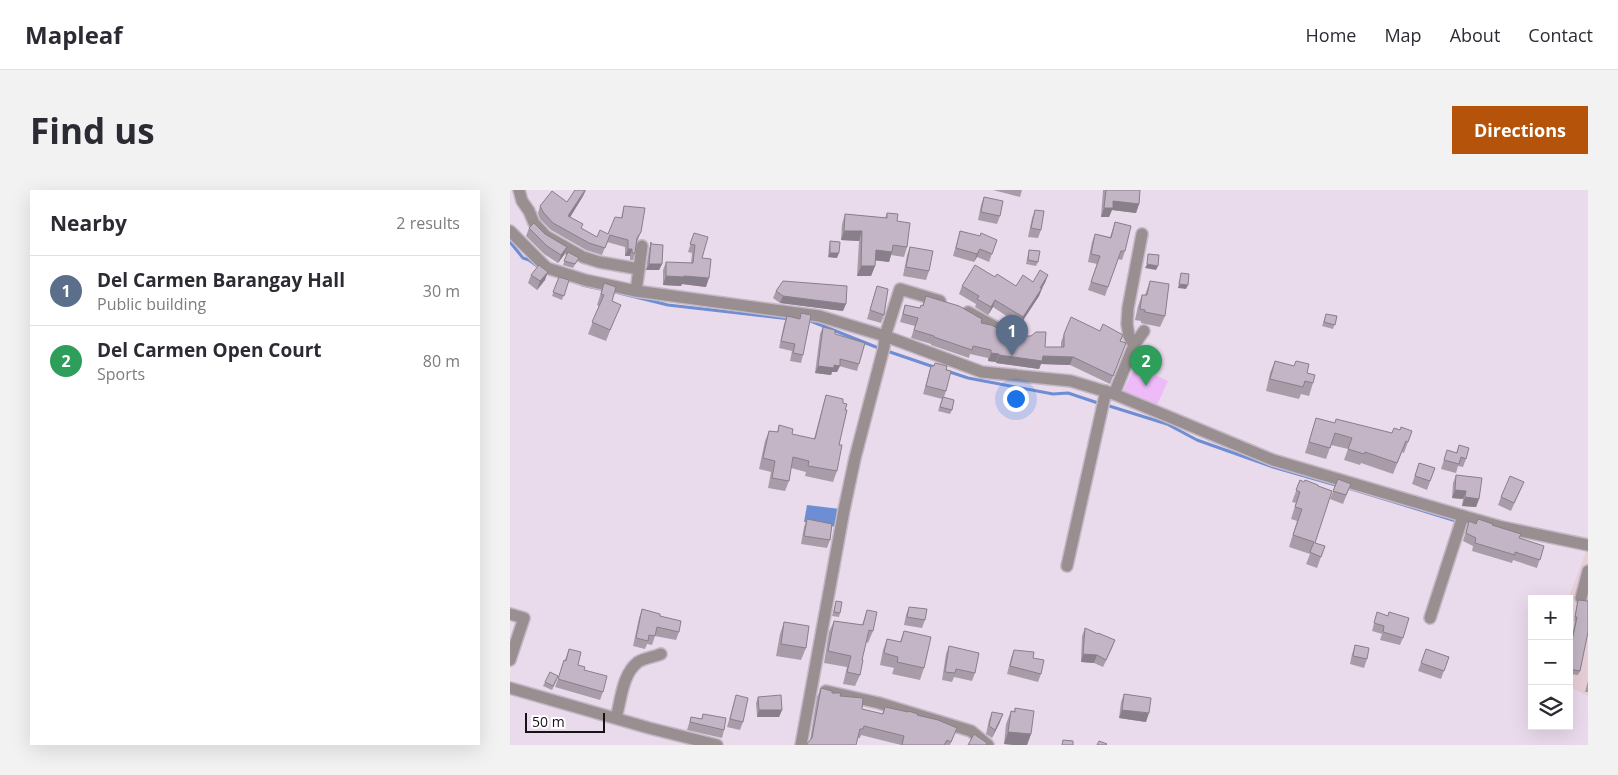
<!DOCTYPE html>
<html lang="en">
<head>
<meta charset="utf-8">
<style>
  body { margin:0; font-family:"Open Sans",sans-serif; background:#f2f2f3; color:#2b2b33 }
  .controls { position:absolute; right:15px; bottom:15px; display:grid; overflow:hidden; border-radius:0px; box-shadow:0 5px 20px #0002 }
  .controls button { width:45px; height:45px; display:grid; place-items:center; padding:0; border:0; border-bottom:1px solid #e1e1e2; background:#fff; color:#2b2b33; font:25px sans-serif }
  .scale { position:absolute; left:15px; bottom:12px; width:80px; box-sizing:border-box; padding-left:5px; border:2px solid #171218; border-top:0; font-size:14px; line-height:18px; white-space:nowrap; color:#171218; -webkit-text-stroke:4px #fff; paint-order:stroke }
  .you { position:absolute; left:505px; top:208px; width:18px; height:18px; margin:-12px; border:4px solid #fff; border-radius:50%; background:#1a73e8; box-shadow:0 0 0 8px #1a73e833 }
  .badge { display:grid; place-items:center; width:32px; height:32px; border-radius:50%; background:#b45309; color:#fff; font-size:16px; font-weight:700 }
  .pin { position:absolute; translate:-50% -41px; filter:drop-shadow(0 1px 2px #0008) }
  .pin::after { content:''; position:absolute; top:26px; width:18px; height:15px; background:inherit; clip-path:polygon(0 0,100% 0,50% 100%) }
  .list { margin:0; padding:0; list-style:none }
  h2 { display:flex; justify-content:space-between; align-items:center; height:65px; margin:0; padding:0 20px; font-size:21px }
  h2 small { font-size:16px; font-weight:400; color:#7c7c81 }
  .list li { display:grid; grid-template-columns:32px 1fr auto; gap:15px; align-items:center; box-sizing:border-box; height:70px; padding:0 20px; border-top:1px solid #e1e1e2 }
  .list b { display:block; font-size:19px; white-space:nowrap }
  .list p { margin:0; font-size:16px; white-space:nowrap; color:#7c7c81 }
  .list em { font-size:16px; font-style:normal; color:#7c7c81 }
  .icon { flex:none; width:28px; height:28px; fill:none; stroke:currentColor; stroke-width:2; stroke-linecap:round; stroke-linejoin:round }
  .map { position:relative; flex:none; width:1078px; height:555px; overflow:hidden; border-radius:0px }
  header { display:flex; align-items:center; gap:30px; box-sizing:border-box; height:70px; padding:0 25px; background:#fff; border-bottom:1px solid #e1e1e2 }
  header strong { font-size:24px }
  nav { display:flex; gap:28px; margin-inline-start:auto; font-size:18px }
  .intro { display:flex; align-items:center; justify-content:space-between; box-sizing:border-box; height:120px; padding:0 30px }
  h1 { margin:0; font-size:35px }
  .button { padding:12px 22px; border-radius:0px; background:#b45309; color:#fff; font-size:18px; font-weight:700 }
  main { display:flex; gap:30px; padding:0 30px }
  aside { flex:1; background:#fff; border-radius:0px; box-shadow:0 5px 20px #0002 }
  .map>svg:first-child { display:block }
  .education { fill:#e8cfd7 }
  .green { fill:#eebaf8 }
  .water { fill:#6d8ed2 }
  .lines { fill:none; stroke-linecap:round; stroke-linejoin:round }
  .stream { stroke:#6d8ed2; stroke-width:3 }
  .minor-casing { stroke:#c4b7c6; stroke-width:14 }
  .minor { stroke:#998f91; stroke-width:11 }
  .wall { fill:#a89ca9 }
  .shaded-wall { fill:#887f8a }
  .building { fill:#c3b5c5; stroke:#887f8a }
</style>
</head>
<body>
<header>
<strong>Mapleaf</strong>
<nav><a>Home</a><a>Map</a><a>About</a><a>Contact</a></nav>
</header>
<div class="intro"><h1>Find us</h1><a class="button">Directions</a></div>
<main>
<aside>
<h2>Nearby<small>2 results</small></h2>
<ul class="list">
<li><span class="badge" style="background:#5c6f8a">1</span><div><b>Del Carmen Barangay Hall</b><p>Public building</p></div><em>30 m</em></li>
<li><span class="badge" style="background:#2e9e5b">2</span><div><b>Del Carmen Open Court</b><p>Sports</p></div><em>80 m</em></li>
</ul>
</aside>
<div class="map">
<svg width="1078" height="555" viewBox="0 0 1078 555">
  <rect width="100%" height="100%" fill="#eadbec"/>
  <polygon class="education" points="1077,359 1078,359 1078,506 1059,497 1059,409 1058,409"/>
  <polygon class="green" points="625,176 658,191 646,217 613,202"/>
  <polygon class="water" points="297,315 330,319 327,337 294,332"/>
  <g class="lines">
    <g class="stream">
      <polyline points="0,52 13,68 19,70 27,76"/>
      <polyline points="72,95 95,100"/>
      <polyline points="101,101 158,115 280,129"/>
      <polyline points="298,130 371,159"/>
      <polyline points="377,161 424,177"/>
      <polyline points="437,181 458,188 543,204 558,203 588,213"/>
      <polyline points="596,215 657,234 687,250 763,277 829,296"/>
      <polyline points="835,297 946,331"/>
    </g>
    <defs>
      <g id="minor">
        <polyline points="9,0 12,11 19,21 24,33 36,46 73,67 89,72 129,79 126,101"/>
        <polyline points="0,41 37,78 75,90 126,101 309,126 375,146 472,182 561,191 604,204 763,270 953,326 992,337 1078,355"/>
        <polyline points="129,79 132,56"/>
        <polyline points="458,122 493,141"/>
        <polyline points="624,155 619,146 617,134 618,118 632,44"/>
        <polyline points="604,204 624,155 634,141"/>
        <polyline points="557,376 596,201"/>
        <polyline points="1071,408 1078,381"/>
        <polyline points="0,424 14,428 0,470"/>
        <polyline points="920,428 953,326"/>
        <polyline points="0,498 139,538 207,555"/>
        <polyline points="316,501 369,513 461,541 478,555"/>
        <path d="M106,528C111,511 112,484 128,472C134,468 144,467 151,464"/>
        <polyline points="291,555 334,320 345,268 374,157 375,146 390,99 430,111"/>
      </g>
    </defs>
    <use href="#minor" class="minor-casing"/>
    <use href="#minor" class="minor"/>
  </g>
  <g class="wall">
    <polygon points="76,0 73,6 60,27 71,38 87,47 98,44 111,28 114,16 131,42 127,52 125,63 123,70 120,70 120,66 115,66 115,57 97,52 92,65 76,60 41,40 30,29 28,23 30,16 57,12"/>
    <polygon points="483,0 512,0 510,7"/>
    <polygon points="593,0 630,0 629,14 626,23 602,20 599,27 591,27"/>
    <polygon points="474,7 490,26 487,34 468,30 471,15"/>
    <polygon points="525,20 531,40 528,48 518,47 522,28"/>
    <polygon points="377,23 387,31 397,57 394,67 381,65 379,72 365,70 365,76 361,86 347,86 349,51 331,50 332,34 335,24 375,28"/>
    <polygon points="605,32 615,61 612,70 608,69 595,106 578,100 587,74 578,72 582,52 585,44 600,47"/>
    <polygon points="19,38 35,44 57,57 54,65 48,73 34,64 16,46"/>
    <polygon points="450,41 487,50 479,72 467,67 464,72 443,66"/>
    <polygon points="184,43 192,68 196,97 172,94 171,96 153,95 153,80 156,72 181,73 182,63 178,62"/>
    <polygon points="320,51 327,68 318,67 319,56"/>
    <polygon points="141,52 141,54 152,74 149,80 136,80 139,59"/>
    <polygon points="400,57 419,81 416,90 393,86 397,65"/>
    <polygon points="519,60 528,72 526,76 516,74 518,64"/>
    <polygon points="58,62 69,68 63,78 53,75"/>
    <polygon points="21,85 35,90 27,100 18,93"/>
    <polygon points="538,85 529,106 510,135 483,117 478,125 465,117 466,114 449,104 452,96 485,87 506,96 523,92"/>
    <polygon points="49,87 59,90 52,110 42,106"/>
    <polygon points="640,91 655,126 650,137 631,133 631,131 625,130 628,116 632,105 635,105"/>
    <polygon points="94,93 102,111 106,126 96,151 78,144 89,116 87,115"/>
    <polygon points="367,96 374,125 371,133 357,129"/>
    <polygon points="266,101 333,121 270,113 263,108"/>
    <polygon points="416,106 471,133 490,139 535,157 551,157 551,152 554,144 590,141 613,145 611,151 616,153 600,194 560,175 531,174 529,179 486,173 486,172 478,171 478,168 460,164 459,168 421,155 421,154 401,148 405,136 390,132 395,115 410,118 412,116"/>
    <polygon points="291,123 293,165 291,173 280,171 282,161 269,158 274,134 277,126 289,129"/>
    <polygon points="816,124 827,126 823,139 812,136"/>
    <polygon points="313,137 325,144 349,174 347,181 329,176 327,182 322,182 321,185 305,183 310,144"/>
    <polygon points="765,171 784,176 786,171 803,193 799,206 791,204 789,209 756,201 760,183"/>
    <polygon points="421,176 436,180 436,201 434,207 442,220 440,224 428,221 432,209 413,204"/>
    <polygon points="316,205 333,213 327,281 323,292 295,286 296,282 281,278 279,291 275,301 258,298 261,282 249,279 255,251 259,241 267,242 269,235 282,244 304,249 313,215"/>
    <polygon points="806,228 824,233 882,243 890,240 902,241 894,263 892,262 883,284 851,273 850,275 834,270 838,259 821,255 816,269 795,263"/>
    <polygon points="949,255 956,269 953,277 948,276 946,283 931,279 937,260 946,263"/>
    <polygon points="909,273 925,278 917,300 902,294"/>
    <polygon points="946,285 969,309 966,317 952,316 953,309 942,308 943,293"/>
    <polygon points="828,289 841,294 833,314 820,309"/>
    <polygon points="790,290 805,353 815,356 807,378 796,374 800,364 779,357 787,331 781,329 786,313 782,312"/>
    <polygon points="1014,292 1001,321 988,315 991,307"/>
    <polygon points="297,329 320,350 317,358 291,354 294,337"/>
    <polygon points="959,331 966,333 982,335 1009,348 1034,356 1027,378 1003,370 1002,373 962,361 963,356 953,351"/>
    <polygon points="1068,410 1070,481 1068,485 1059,484 1059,462 1065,431 1064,431 1067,414"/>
    <polygon points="326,411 330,423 329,427 322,426"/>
    <polygon points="399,417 415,430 412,438 394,435 396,425"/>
    <polygon points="132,419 150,426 169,442 166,450 145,446 142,455 137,454 135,459 123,456 129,428"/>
    <polygon points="357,420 363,441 358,453 356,452 352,470 350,485 345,496 333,494 337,477 314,473 319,442 324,431 352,435"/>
    <polygon points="867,422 893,448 890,455 870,450 872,444 862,441"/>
    <polygon points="274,432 296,458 291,470 266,466 270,444"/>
    <polygon points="575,438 588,444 605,450 593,477 584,473 571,472 572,446"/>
    <polygon points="394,441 414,478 410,490 382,484 384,478 370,475 373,460 377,449 390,452"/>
    <polygon points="845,455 857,469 854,478 840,474 842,464"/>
    <polygon points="439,456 465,483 462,491 444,487 442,492 432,490 436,464"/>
    <polygon points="59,459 68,475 74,480 93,502 90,510 45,497"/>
    <polygon points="916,459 939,467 931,489 908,481"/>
    <polygon points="504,460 523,468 531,484 528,492 497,484 501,468"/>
    <polygon points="47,490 42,500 33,496 35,492"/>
    <polygon points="1078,491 1078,502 1075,502"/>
    <polygon points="311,498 330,506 352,519 372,524 375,517 407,525 447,538 440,555 391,555 351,545 350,548 300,550 307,507"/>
    <polygon points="614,504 636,532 609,528 611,512"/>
    <polygon points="226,505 233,532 230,540 217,537"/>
    <polygon points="248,507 272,520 269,527 247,527 246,513"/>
    <polygon points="505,518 521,544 517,555 504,555 494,554 496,534 501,521 504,522"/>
    <polygon points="482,522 490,532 482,548 476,544 479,530"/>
    <polygon points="193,524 214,540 212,548 177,540 181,527 192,529"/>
  </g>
  <g class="shaded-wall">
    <polygon points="76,0 73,6 56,34 58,26"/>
    <polygon points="603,11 629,14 626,23 602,20 599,27 591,27 594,18"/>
    <polygon points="334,41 352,41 349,51 331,50"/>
    <polygon points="57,57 54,65 48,73 51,65"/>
    <polygon points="118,59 122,59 120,66 115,66"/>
    <polygon points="470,59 467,67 464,72 467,64"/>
    <polygon points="366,60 382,62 379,72 362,70"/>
    <polygon points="320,63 329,63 327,68 318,67"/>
    <polygon points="139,74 152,74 149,80 136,80"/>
    <polygon points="637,74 648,76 646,80 635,78"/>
    <polygon points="351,76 365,76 361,86 347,86"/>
    <polygon points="38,82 35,90 27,100 30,91"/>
    <polygon points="538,85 535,93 531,99 532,98 529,106 510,135 513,127"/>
    <polygon points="156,86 174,86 199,88 196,97 172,94 171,96 153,95"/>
    <polygon points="669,94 678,95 676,99 668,98"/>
    <polygon points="273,106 336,114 333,121 270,113"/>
    <polygon points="485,110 483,117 478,125 481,117"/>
    <polygon points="481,163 489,164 486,172 478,171"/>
    <polygon points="489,165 533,166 563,167 560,175 531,174 529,179 486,173"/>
    <polygon points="324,175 330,176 327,182 322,182 321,185 305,183 308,176"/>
    <polygon points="945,300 956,301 953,309 942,308"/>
    <polygon points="955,307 969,309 966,317 952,316"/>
    <polygon points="605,450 602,458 593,477 596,470"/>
    <polygon points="573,464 587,465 584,473 571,472"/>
    <polygon points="249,520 272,520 269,527 247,527"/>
    <polygon points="612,520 639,523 636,532 609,528"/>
    <polygon points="493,524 490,532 482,548 485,540"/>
    <polygon points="498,542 521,544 517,555 504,555 494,554"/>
  </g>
  <g class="building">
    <polygon points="65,0 75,0 58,26 73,34 71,38 87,47 90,40 98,44 105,27 112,28 114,16 135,18 131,42 127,48 125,63 122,63 122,59 118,59 118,50 100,45 95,58 79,53 43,33 33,22 30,16 42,1 57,12"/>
    <polygon points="596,0 630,0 629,14 603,11 603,18 594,18"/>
    <polygon points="474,7 493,11 490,26 471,22"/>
    <polygon points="525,20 534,21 531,40 521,38"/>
    <polygon points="377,23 388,24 387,31 400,33 397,57 383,55 382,62 366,60 365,76 351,76 352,41 334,41 335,24 377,28"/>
    <polygon points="605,32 621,36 615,61 611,61 598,97 581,92 590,66 581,64 585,44 601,48"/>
    <polygon points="24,33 35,44 57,57 51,65 37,56 19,38"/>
    <polygon points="450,41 470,46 471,43 487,50 482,64 470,59 467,64 446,58"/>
    <polygon points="184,43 198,47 192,68 201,69 199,88 174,86 174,87 156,86 156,72 183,73 185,55 180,54"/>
    <polygon points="320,51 330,52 329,63 320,63"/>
    <polygon points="141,52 141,54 153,55 152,74 139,74"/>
    <polygon points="400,57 423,61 419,81 396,77"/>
    <polygon points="519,60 530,61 528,72 518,70"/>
    <polygon points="58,62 69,68 65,74 54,71"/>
    <polygon points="638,64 649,65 648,76 637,74"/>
    <polygon points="29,75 38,82 30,91 21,85"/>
    <polygon points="465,75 485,87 487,84 506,96 513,85 523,92 530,80 538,85 530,98 532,98 513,127 485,110 481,117 467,109 469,106 452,96"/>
    <polygon points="671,83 679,84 678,95 669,94"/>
    <polygon points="49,87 59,90 54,106 43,102"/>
    <polygon points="273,91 337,96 336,114 273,106 266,101"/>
    <polygon points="640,91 659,94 655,126 635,122 635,120 630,119 632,105 637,105"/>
    <polygon points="94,93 106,97 102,111 111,115 100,140 82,132 94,105 91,104"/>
    <polygon points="367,96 378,99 374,125 360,120"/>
    <polygon points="416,106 449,116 472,129 471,133 481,135 490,139 517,146 521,146 526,142 536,142 535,157 554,157 554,144 561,127 590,141 593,134 613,145 610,151 616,153 603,186 563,167 533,166 532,171 489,165 489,164 481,163 481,160 463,156 462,160 424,147 424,146 404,140 408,128 393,124 395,115 410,118 411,115 413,116"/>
    <polygon points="291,123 301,125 293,165 283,163 285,154 271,151 277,126 290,129"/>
    <polygon points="816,124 827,126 825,135 814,132"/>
    <polygon points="313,137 325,140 325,144 355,153 349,174 330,169 330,176 324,175 324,178 308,176"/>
    <polygon points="765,171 784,176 786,171 799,174 797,183 805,185 803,193 795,191 793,197 760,189"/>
    <polygon points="425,173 437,176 436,180 441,181 436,201 416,196 421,176 424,176"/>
    <polygon points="316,205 333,209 333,213 337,214 335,220 337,220 329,255 332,255 327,281 298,276 299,271 283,267 279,291 262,288 265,271 253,268 259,241 268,242 269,235 283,239 282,244 305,249"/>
    <polygon points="433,207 444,210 442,220 430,217"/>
    <polygon points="806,228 825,233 826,229 882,243 884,238 890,240 891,237 902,241 898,252 896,251 887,273 855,262 854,264 838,259 842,248 825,243 820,258 799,252"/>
    <polygon points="949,255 959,258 956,269 951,267 949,274 934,270 937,260 947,263"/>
    <polygon points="909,273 925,278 920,291 905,286"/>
    <polygon points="946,285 972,288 969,309 955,307 956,301 945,300"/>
    <polygon points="1000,286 1014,292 1004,313 991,307"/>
    <polygon points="828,289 841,294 836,305 823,301"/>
    <polygon points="790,290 794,292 795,290 808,295 808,296 822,301 805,353 815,356 811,367 800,362 804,352 783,345 792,319 785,317 790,302 786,300"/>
    <polygon points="297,329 322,334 320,350 294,346"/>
    <polygon points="968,329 983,334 982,335 1011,344 1009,348 1034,356 1030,370 1005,362 1005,365 965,353 966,348 956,343 959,331 966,334"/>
    <polygon points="1068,410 1078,411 1078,442 1070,481 1059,479 1059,465 1067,427 1065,427"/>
    <polygon points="326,411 332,412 330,423 324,422"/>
    <polygon points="399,417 417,419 415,430 397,427"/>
    <polygon points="132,419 150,424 150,426 171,431 169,442 147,437 145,446 139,445 138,451 126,448"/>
    <polygon points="357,420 367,422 363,441 359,440 352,470 353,470 350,485 337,482 341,466 318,461 324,431 353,435"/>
    <polygon points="867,422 878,426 879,422 899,428 893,448 873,442 874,436 864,433"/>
    <polygon points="274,432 299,436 296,458 271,454"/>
    <polygon points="575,438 588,444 588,443 605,450 596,470 587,465 573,464"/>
    <polygon points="394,441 421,447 414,478 387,472 388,467 374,463 377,449 391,452"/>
    <polygon points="845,455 859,458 857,469 843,466"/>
    <polygon points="439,456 469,463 465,483 446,479 445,483 435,482"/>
    <polygon points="59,459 71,462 68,475 75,477 74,480 97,486 93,502 48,489 54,470 56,471"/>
    <polygon points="916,459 939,467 934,481 911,473"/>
    <polygon points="504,460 524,462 523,468 534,470 531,484 500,476"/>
    <polygon points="40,482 48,486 43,496 35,492"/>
    <polygon points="311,498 322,501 322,503 331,503 330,506 353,508 352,519 373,524 375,517 398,522 398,521 408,524 407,525 428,530 447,538 441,552 437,550 434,555 392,555 394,546 354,536 353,539 350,539 346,555 296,555 302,548"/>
    <polygon points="614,504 641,508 639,523 612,520"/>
    <polygon points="226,505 238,508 233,532 220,529"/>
    <polygon points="271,505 272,520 249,520 248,507"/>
    <polygon points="505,518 524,521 521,544 498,542 501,521 505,522"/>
    <polygon points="482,522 493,524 485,540 479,536"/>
    <polygon points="193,524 216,528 214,540 180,532 181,527 192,529"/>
    <polygon points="464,544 477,553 476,555 458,555"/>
    <polygon points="553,550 563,551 563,555 552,555"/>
    <polygon points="589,551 597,554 596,555 587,555"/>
  </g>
</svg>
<div class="controls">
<button>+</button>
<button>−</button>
<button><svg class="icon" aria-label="layers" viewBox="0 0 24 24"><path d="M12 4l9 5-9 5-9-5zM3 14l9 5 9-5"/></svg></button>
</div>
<div class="scale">50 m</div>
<div class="you"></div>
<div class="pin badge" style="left:502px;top:166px;background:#5c6f8a">1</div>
<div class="pin badge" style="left:636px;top:196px;background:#2e9e5b">2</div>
</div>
</main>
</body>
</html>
